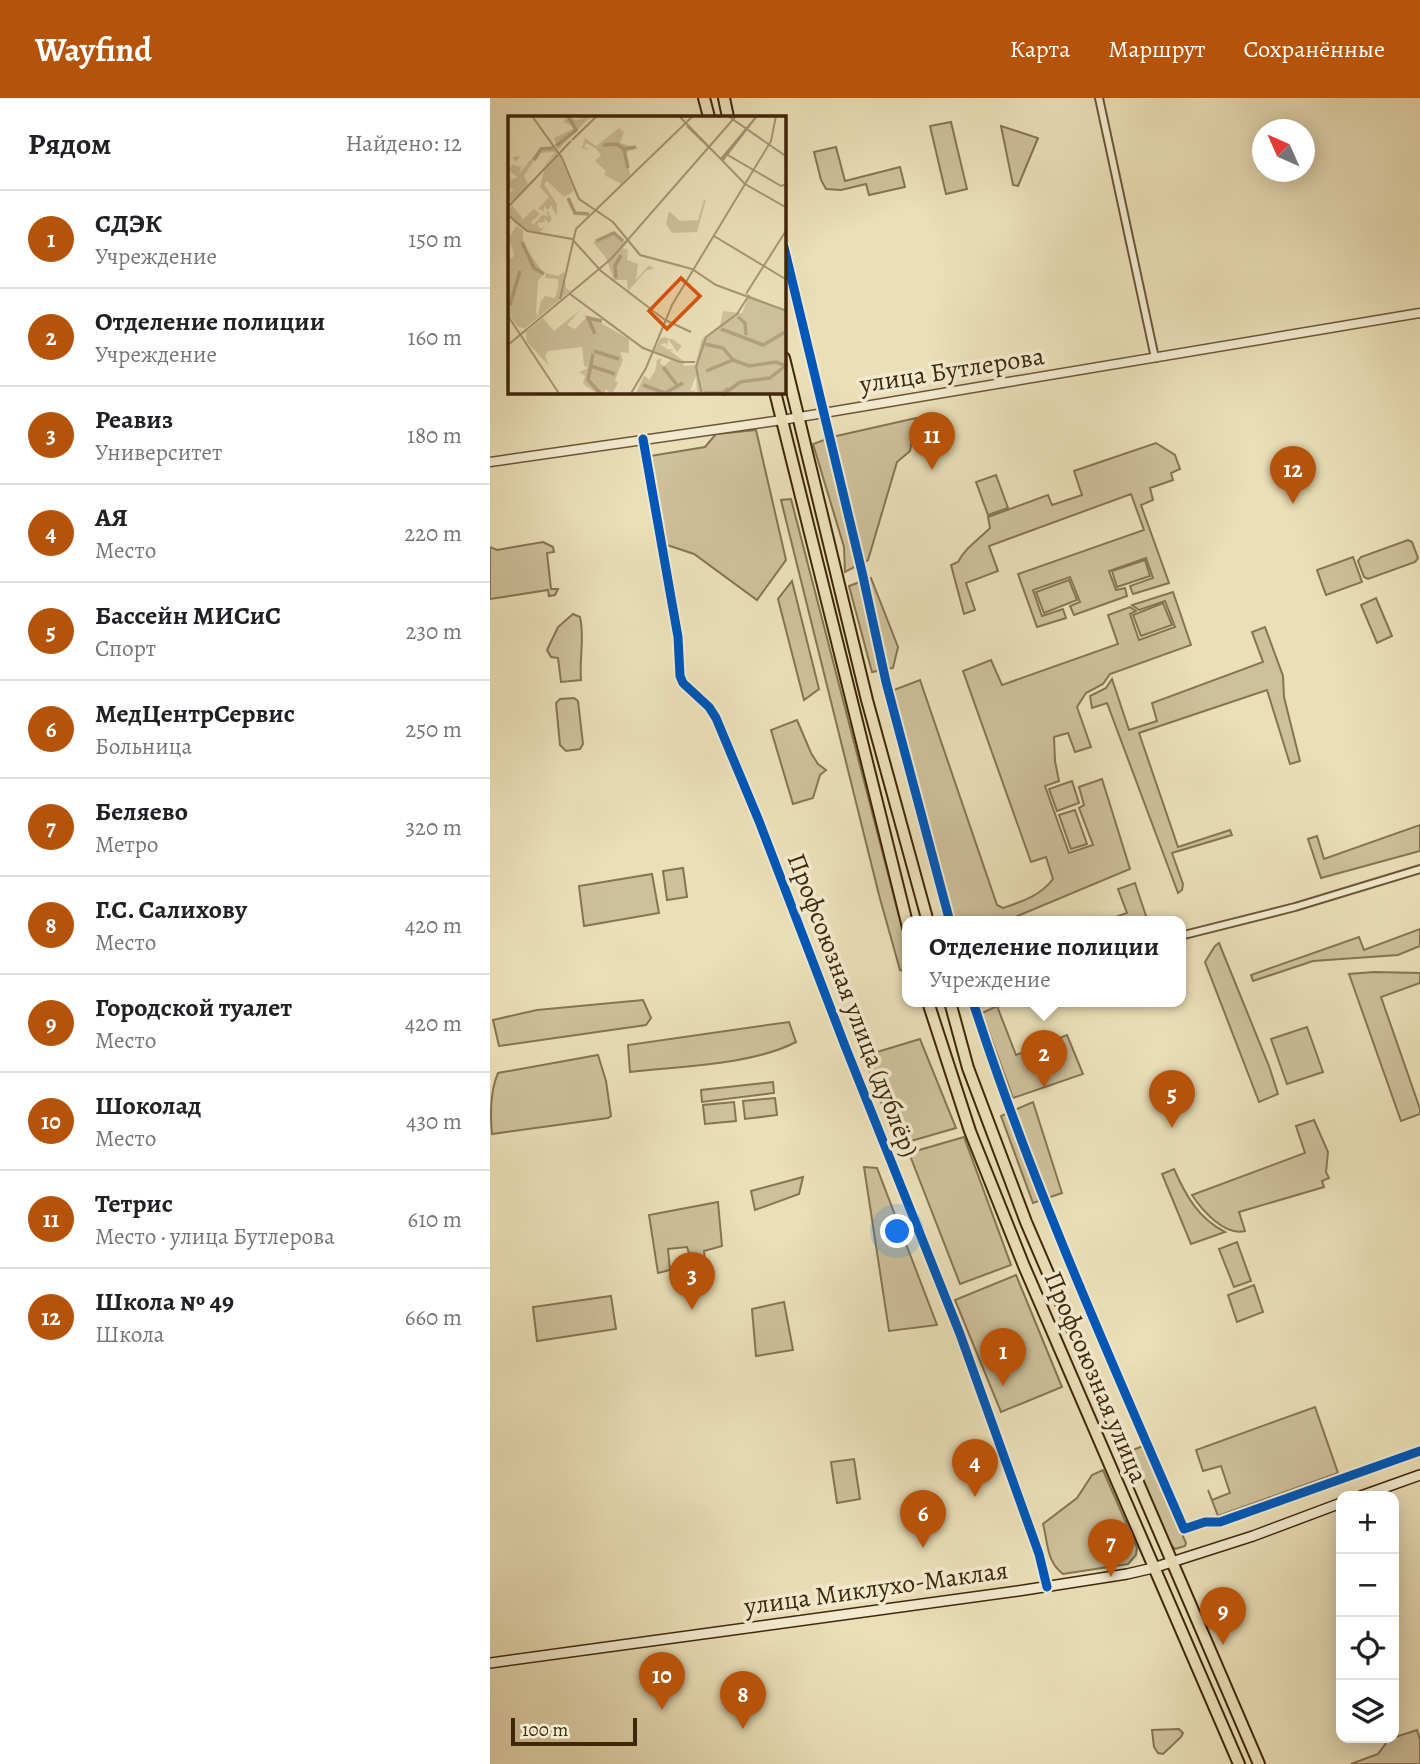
<!DOCTYPE html>
<html lang="ru">
<head>
<meta charset="utf-8">
<style>
  body { margin:0; font-family:Alegreya,serif; background:#f2f2f2; color:#202124 }
  .controls { position:absolute; right:21px; bottom:21px; display:grid; overflow:hidden; border-radius:14px; box-shadow:0 4px 18px #0003 }
  .controls button { width:63px; height:63px; display:grid; place-items:center; padding:0; border:0; border-bottom:2px solid #e0e0e0; background:#fff; color:#202124; font:35px sans-serif }
  .compass { position:absolute; left:762px; top:21px; width:63px; height:63px; border-radius:50%; background:#fff; box-shadow:0 4px 18px #0003; rotate:315deg }
  .scale { position:absolute; left:21px; bottom:18px; width:126px; box-sizing:border-box; padding-left:7px; border:4px solid #3f270a; border-top:0; font-size:19px; line-height:24px; white-space:nowrap; color:#3f270a; -webkit-text-stroke:5px #f2ead0; paint-order:stroke }
  .you { position:absolute; left:408px; top:1134px; width:24px; height:24px; margin:-18px; border:5px solid #fff; border-radius:50%; background:#1a73e8; box-shadow:0 0 0 10px #1a73e833 }
  .badge { display:grid; place-items:center; width:46px; height:46px; border-radius:50%; background:#b45309; color:#fff; font-size:23px; font-weight:700 }
  .pin { position:absolute; translate:-50% -58px; filter:drop-shadow(0 2px 4px #0008) }
  .pin::after { content:''; position:absolute; top:37px; width:24px; height:21px; background:inherit; clip-path:polygon(0 0,100% 0,50% 100%) }
  .popup { position:absolute; left:412px; top:818px; width:284px; height:91px; box-sizing:border-box; display:grid; place-content:center; border-radius:14px; background:#fff; filter:drop-shadow(0 2px 5px #0005); font-size:23px; white-space:nowrap; color:#757577 }
  .popup b { font-size:26px; color:#202124 }
  .popup::after { content:''; position:absolute; left:50%; top:100%; margin-left:-14px; border:14px solid transparent; border-top-color:#fff }
  .list { margin:0; padding:0; list-style:none }
  h2 { display:flex; justify-content:space-between; align-items:center; height:91px; margin:0; padding:0 28px; font-size:30px }
  h2 small { font-size:23px; font-weight:400; color:#757577 }
  .list li { display:grid; grid-template-columns:46px 1fr auto; gap:21px; align-items:center; box-sizing:border-box; height:98px; padding:0 28px; border-top:2px solid #e0e0e0 }
  .list b { display:block; font-size:26px; white-space:nowrap }
  .list p { margin:0; font-size:23px; white-space:nowrap; color:#757577 }
  .list em { font-size:23px; font-style:normal; color:#757577 }
  .icon { flex:none; width:38px; height:38px; fill:none; stroke:currentColor; stroke-width:2; stroke-linecap:round; stroke-linejoin:round }
  .map { position:relative; flex:none; width:930px; height:1666px; overflow:hidden }
  header { display:flex; align-items:center; gap:42px; box-sizing:border-box; height:98px; padding:0 35px; background:#b45309; color:#fff }
  header strong { font-size:33px }
  nav { display:flex; gap:38px; margin-inline-start:auto; font-size:24px }
  main { display:flex }
  aside { flex:1; background:#fff }
  .map>svg:first-child { display:block }
  .green { fill:#cec09a; stroke:#867452; stroke-width:2 }
  .lines { fill:none; stroke-linecap:round; stroke-linejoin:round }
  .minor-casing { stroke:#6a5535; stroke-width:10 }
  .tertiary-casing { stroke:#6a5535; stroke-width:11 }
  .secondary-casing { stroke:#3f270a; stroke-width:12 }
  .primary-casing { stroke:#3f270a; stroke-width:14 }
  .minor { stroke:#f2ead0; stroke-width:6 }
  .tertiary { stroke:#f2ead0; stroke-width:8 }
  .secondary { stroke:#f2ead0; stroke-width:9 }
  .primary { stroke:#ebdfb7; stroke-width:10 }
  .cycleway-casing { stroke:#f2ead0; stroke-width:13 }
  .cycleway { stroke:#0057b8; stroke-width:9 }
  .labels { text-anchor:middle; dominant-baseline:central; stroke-width:7; stroke-linejoin:round; paint-order:stroke }
  .street-label { font-size:26px; fill:#3f270a; stroke:#f2ead0 }
  .inset-river { fill:none; stroke:#b1a07c; stroke-width:3.5 }
  .inset-road { fill:none; stroke:#a69572; stroke-width:2 }
  .view { fill:#d7540c; fill-opacity:0.15; stroke:#d7540c; stroke-width:3.5 }
  .inset-edge { fill:none; stroke:#3f270a; stroke-width:3.5 }
</style>
</head>
<body>
<header>
<strong>Wayfind</strong>
<nav><a>Карта</a><a>Маршрут</a><a>Сохранённые</a></nav>
</header>
<main>
<aside>
<h2>Рядом<small>Найдено: 12</small></h2>
<ul class="list">
<li><span class="badge">1</span><div><b>СДЭК</b><p>Учреждение</p></div><em>150 m</em></li>
<li><span class="badge">2</span><div><b>Отделение полиции</b><p>Учреждение</p></div><em>160 m</em></li>
<li><span class="badge">3</span><div><b>Реавиз</b><p>Университет</p></div><em>180 m</em></li>
<li><span class="badge">4</span><div><b>АЯ</b><p>Место</p></div><em>220 m</em></li>
<li><span class="badge">5</span><div><b>Бассейн МИСиС</b><p>Спорт</p></div><em>230 m</em></li>
<li><span class="badge">6</span><div><b>МедЦентрСервис</b><p>Больница</p></div><em>250 m</em></li>
<li><span class="badge">7</span><div><b>Беляево</b><p>Метро</p></div><em>320 m</em></li>
<li><span class="badge">8</span><div><b>Г.С. Салихову</b><p>Место</p></div><em>420 m</em></li>
<li><span class="badge">9</span><div><b>Городской туалет</b><p>Место</p></div><em>420 m</em></li>
<li><span class="badge">10</span><div><b>Шоколад</b><p>Место</p></div><em>430 m</em></li>
<li><span class="badge">11</span><div><b>Тетрис</b><p>Место · улица Бутлерова</p></div><em>610 m</em></li>
<li><span class="badge">12</span><div><b>Школа № 49</b><p>Школа</p></div><em>660 m</em></li>
</ul>
</aside>
<div class="map">
<svg width="930" height="1666" viewBox="0 0 930 1666">
  <rect width="100%" height="100%" fill="#ebdfb7"/>
  <filter id="stains"><feTurbulence type="fractalNoise" baseFrequency=".00286" numOctaves="4"/><feColorMatrix values="0 0 0 0 .2 0 0 0 0 .09 0 0 0 0 .02 0 0 0 .5 -.17"/></filter>
  <radialGradient id="worn" r=".72"><stop offset=".6" stop-color="#630" stop-opacity="0"/><stop offset="1" stop-color="#630" stop-opacity=".3"/></radialGradient>
  <g class="green">
    <polygon points="461,24 477,91 456,96 440,28"/>
    <polygon points="511,28 548,40 528,88 523,87"/>
    <polygon points="346,49 355,83 410,69 415,89 379,97 376,86 351,92 336,91 331,82 324,54"/>
    <polygon points="426,320 420,353 407,364 378,462 355,474 354,449 323,346 342,339"/>
    <polygon points="266,332 296,462 267,502 204,456 174,446 160,358 215,349 226,336"/>
    <path d="M666,345L685,357L690,371L681,375L683,382L660,390L663,402L651,407L679,485L643,496L640,488L663,480L656,460L619,473L626,492L635,490L637,498L584,517L580,508L590,504L580,479L543,492L552,518L573,511L576,520L547,529L528,476L654,432L641,396L499,448L508,473L476,485L485,512L474,516L461,467L468,464C476,449 488,442 500,430L498,419L558,397L562,407L592,397L584,373Z"/>
    <polygon points="506,377 518,410 498,417 486,384"/>
    <polygon points="301,401 417,849 417,874 410,872 389,797 291,402"/>
    <polygon points="918,442 922,444 928,460 925,464 878,481 874,479 868,463 871,459"/>
    <polygon points="53,444 63,449 64,454 57,455 61,491 68,491 65,497 59,498 58,492 0,501 0,449 7,452"/>
    <polygon points="863,459 872,484 836,497 827,472"/>
    <polygon points="655,462 660,478 627,489 622,473"/>
    <polygon points="381,480 408,549 403,570 382,574 359,488"/>
    <polygon points="579,482 587,502 554,515 546,494"/>
    <polygon points="302,483 329,591 314,602 288,501"/>
    <path d="M683,494L701,547L620,576L613,586L596,595L587,609L601,649L585,654L578,635L564,639L565,663L569,683L555,688L579,755L603,747L589,710L594,707L589,689L612,681L640,771L513,824H464L401,593L430,582L507,807L513,810C533,803 550,798 563,781L556,759L541,764L473,573L501,562L512,587L628,546L618,517L640,509L646,513L640,516L649,542L685,529L675,503L649,512L642,507Z"/>
    <polygon points="886,500 902,538 887,545 871,507"/>
    <polygon points="673,505 682,527 651,538 643,517"/>
    <path d="M83,516L90,519C95,540 89,561 91,582L71,584L68,560L61,559L57,552L68,529Z"/>
    <polygon points="775,529 793,578 794,599 810,663 800,666 777,592 649,635 688,749 740,732 742,737 682,755 693,786 692,792 688,795 617,605 602,610 600,598 616,590 622,581 639,632 667,623 662,605 773,564 762,534"/>
    <polygon points="84,600 88,603 93,646 90,651 76,653 70,647 66,605 70,601"/>
    <polygon points="307,622 321,655 328,666 336,672 330,677 323,700 303,706 281,632"/>
    <polygon points="582,683 589,705 567,713 559,691"/>
    <polygon points="585,712 597,746 581,751 569,717"/>
    <polygon points="930,727 930,753 831,780 818,741 827,738 834,761"/>
    <polygon points="193,770 197,799 177,802 173,773"/>
    <polygon points="162,776 169,815 94,828 89,788"/>
    <polygon points="645,785 658,824 611,824 637,815 628,791"/>
    <polygon points="930,831 930,848 908,857 823,863 763,883 761,877 869,839 874,852"/>
    <polygon points="729,845 779,968 788,996 769,1004 715,864 725,848"/>
    <polygon points="884,874 930,875 930,885 891,899 930,1011 930,1016 911,1023 859,876"/>
    <polygon points="153,902 161,920 156,927 9,948 3,922 47,912"/>
    <polygon points="507,908 526,957 577,937 593,976 523,1000 492,915"/>
    <path d="M299,924L306,944C262,967 190,968 140,974L138,947Z"/>
    <polygon points="817,929 833,974 797,986 781,941"/>
    <polygon points="430,941 466,1030 407,1047 374,958"/>
    <path d="M108,957L116,983L121,1018L118,1020L2,1036C0,1015 0,993 8,975Z"/>
    <polygon points="283,984 284,995 212,1004 211,992"/>
    <polygon points="285,1000 287,1017 255,1021 253,1003"/>
    <polygon points="244,1004 246,1023 215,1026 213,1007"/>
    <polygon points="543,1004 572,1095 543,1105 511,1018"/>
    <path d="M824,1022L838,1054L836,1074L839,1080L832,1083L834,1089L749,1114L755,1133C734,1138 712,1112 702,1097L815,1055L806,1028Z"/>
    <polygon points="474,1039 521,1167 470,1186 419,1055"/>
    <polygon points="374,1069 387,1070 447,1227 399,1233"/>
    <path d="M684,1071C696,1098 708,1120 735,1134L701,1146L672,1076Z"/>
    <polygon points="313,1079 309,1096 265,1112 261,1093"/>
    <polygon points="228,1104 232,1148 214,1153 215,1163 203,1167 197,1149 178,1151 180,1172 168,1175 159,1117"/>
    <polygon points="747,1144 761,1183 744,1189 729,1151"/>
    <polygon points="526,1177 572,1289 511,1314 465,1202"/>
    <polygon points="764,1187 773,1214 747,1224 738,1197"/>
    <polygon points="121,1198 126,1231 47,1243 43,1209"/>
    <polygon points="294,1204 303,1252 266,1258 262,1211"/>
    <polygon points="825,1309 848,1375 728,1418 718,1392 722,1402 740,1395 731,1368 713,1373 706,1352"/>
    <polygon points="653,1348 696,1445 695,1448 685,1451 680,1446 640,1353"/>
    <polygon points="364,1361 370,1401 347,1405 341,1364"/>
    <path d="M613,1372L647,1450L646,1457L638,1466L573,1476C556,1463 558,1444 553,1426L587,1400L602,1377Z"/>
    <polygon points="689,1631 693,1635 691,1639 673,1656 668,1655 664,1649 662,1632"/>
    <polygon points="927,1632 930,1642 930,1666 861,1666 888,1656 899,1641"/>
  </g>
  <g class="lines">
    <defs>
      <g id="minor">
        <polyline points="609,0 665,260"/>
        <polyline points="153,341 188,539 190,578 193,585 219,609 226,620 269,723 355,948 470,1236 549,1456 557,1489"/>
        <polyline points="690,838 805,809 930,771"/>
      </g>
      <polyline id="tertiary" points="0,364 292,322 930,215"/>
      <g id="secondary">
        <polyline points="871,1398 930,1377"/>
        <polyline points="0,1565 528,1493 637,1476 663,1470 763,1438 851,1405"/>
      </g>
      <g id="primary">
        <polyline points="214,0 219,19"/>
        <polyline points="234,0 238,19"/>
        <polyline points="294,260 377,602 438,824"/>
        <polyline points="285,294 418,829"/>
        <polyline points="438,904 480,1033 534,1168 749,1666"/>
        <polyline points="460,904 478,970 536,1124 769,1666"/>
      </g>
    </defs>
    <use href="#minor" class="minor-casing"/>
    <use href="#tertiary" class="tertiary-casing"/>
    <use href="#secondary" class="secondary-casing"/>
    <use href="#primary" class="primary-casing"/>
    <use href="#minor" class="minor"/>
    <use href="#tertiary" class="tertiary"/>
    <use href="#secondary" class="secondary"/>
    <use href="#primary" class="primary"/>
    <defs>
      <g id="cycleway">
        <polyline points="294,149 372,474 396,584 460,824"/>
        <polyline points="153,341 188,539 190,578 193,585 219,609 226,620 269,723 355,948 470,1236 549,1456 557,1489"/>
        <path d="M483,904C541,1084 619,1258 694,1431L715,1424H730L930,1353"/>
      </g>
    </defs>
    <use href="#cycleway" class="cycleway-casing"/>
    <use href="#cycleway" class="cycleway"/>
  </g>
  <g class="labels">
    <g class="street-label">
      <text transform="translate(462 272) rotate(-9)">улица Бутлерова</text>
      <text transform="translate(363 907) rotate(69)">Профсоюзная улица (дублёр)</text>
      <text transform="translate(606 1279) rotate(67)">Профсоюзная улица</text>
      <text transform="translate(386 1490) rotate(-8)">улица Миклухо-Маклая</text>
    </g>
  </g>
  <g transform="translate(18 18)">
    <rect width="278" height="278" fill="#ebdfb7"/>
    <path d="M58,0L68,4L83,0L50,34L46,22L67,12L56,6ZM111,12L116,16L112,27L131,32L118,36L122,59L114,68L96,59L98,55L87,45L93,39L87,32L78,27L76,32H79L80,34L74,32L77,22L88,30ZM46,30L49,37L35,52L47,36L31,37L16,60L20,68L25,64L3,86L1,78L6,73L0,72V56L3,64L10,61L0,54L8,46L4,41L12,40L6,49L13,51L11,58L32,32ZM51,38L66,75L56,81L39,65L36,68L49,88V100L43,89L40,94L36,90V95L30,93L41,81L32,71L36,55ZM196,84H198L189,116L164,117L158,108L161,95L172,105L190,104ZM4,89L15,103L26,93L32,98L23,106L25,109L34,99L41,100L38,97L40,95L44,103L41,107L36,102L37,106L29,107L32,113L37,110L32,116L44,119L18,114L10,110L0,98ZM8,110L15,114V129L36,157L30,165L28,196L30,200L33,185L37,180L47,182L50,171V163L37,162L38,157L50,160L56,156L58,172L62,175L17,212L10,211L0,198V140L4,143L6,138L1,122ZM105,115L119,127L115,132L120,134L119,144L130,148L128,164L141,149L146,153L139,154L120,175L119,164H106L98,142L85,126ZM241,179L278,195V278H189L188,260L182,275L188,274L185,278H128L136,259L141,264L147,255L149,244L154,242L152,247L156,250L163,244L146,236L152,223L156,221L166,224L174,230L169,236L160,223L159,231L158,227L152,228L159,233L166,234L162,235L177,246L175,250L187,249L194,223L212,209L215,195L234,197ZM72,194L59,209L67,213L80,200L121,223V237L112,236L115,244L107,264L110,267L104,278L97,273V278H90L75,268L77,260L71,256L80,252L76,250L74,231L40,235L37,240L41,250L19,226L18,216L35,202L46,215Z" fill="#cec09a"/>
    <path class="inset-river" d="M95,29L109,28L116,33M48,30L68,14L60,0M26,44L33,33L45,32M120,52L116,33L128,31M60,82L67,97L81,98M88,125L106,117L115,125M14,126L26,152L36,158M108,162L107,150L113,139M2,189L12,155M230,201L237,207L238,219M213,213L255,229L279,215M87,218L80,202L94,205M197,228L215,232L225,244M86,235L111,243M85,238L80,264L93,278M83,250L107,258M155,251L169,269M198,255L225,244L241,250L268,246L279,250M135,269L157,277L175,267M196,277H215L221,272M215,279L232,266L262,262L277,250"/>
    <path class="inset-road" d="M24,0L54,42L71,83L105,106L132,139L184,153L208,169L279,195M171,0L237,68L279,92M220,0L279,41M179,10L213,43M64,24L89,0M218,38L273,70L279,68M213,43L249,0M215,44L249,0M0,91L63,25M0,99L19,115L64,123L93,155L157,204L183,216M206,120L279,164M62,178L135,232L172,246H187M238,178L279,113M52,183L68,113L185,0M0,200L52,279M0,229L103,143L228,0M122,279L138,252L164,189L263,25L268,0M194,279L188,251L198,221L229,198L241,179"/>
    <path class="view" d="M173,162L192,180L159,213L141,195Z"/>
    <rect width="278" height="278" class="inset-edge"/>
  </g>
  <rect width="100%" height="100%" filter="url(#stains)"/>
  <rect width="100%" height="100%" fill="url(#worn)"/>
</svg>
<div class="controls">
<button>+</button>
<button>−</button>
<button><svg class="icon" aria-label="locate" viewBox="0 0 24 24"><circle cx="12" cy="12" r="6"/><path d="M12 2v4M12 18v4M2 12h4M18 12h4"/></svg></button>
<button><svg class="icon" aria-label="layers" viewBox="0 0 24 24"><path d="M12 4l9 5-9 5-9-5zM3 14l9 5 9-5"/></svg></button>
</div>
<svg class="compass" viewBox="-18 -18 36 36"><path d="M0-13l5 13h-10z" fill="#e53935"/><path d="M0 13l5-13h-10z" fill="#757577"/></svg>
<div class="scale">100 m</div>
<div class="you"></div>
<div class="pin badge" style="left:513px;top:1288px">1</div>
<div class="pin badge" style="left:554px;top:990px">2</div>
<div class="popup"><b>Отделение полиции</b>Учреждение</div>
<div class="pin badge" style="left:202px;top:1212px">3</div>
<div class="pin badge" style="left:485px;top:1399px">4</div>
<div class="pin badge" style="left:682px;top:1030px">5</div>
<div class="pin badge" style="left:433px;top:1450px">6</div>
<div class="pin badge" style="left:621px;top:1479px">7</div>
<div class="pin badge" style="left:253px;top:1631px">8</div>
<div class="pin badge" style="left:733px;top:1547px">9</div>
<div class="pin badge" style="left:172px;top:1612px">10</div>
<div class="pin badge" style="left:442px;top:372px">11</div>
<div class="pin badge" style="left:803px;top:406px">12</div>
</div>
</main>
</body>
</html>
